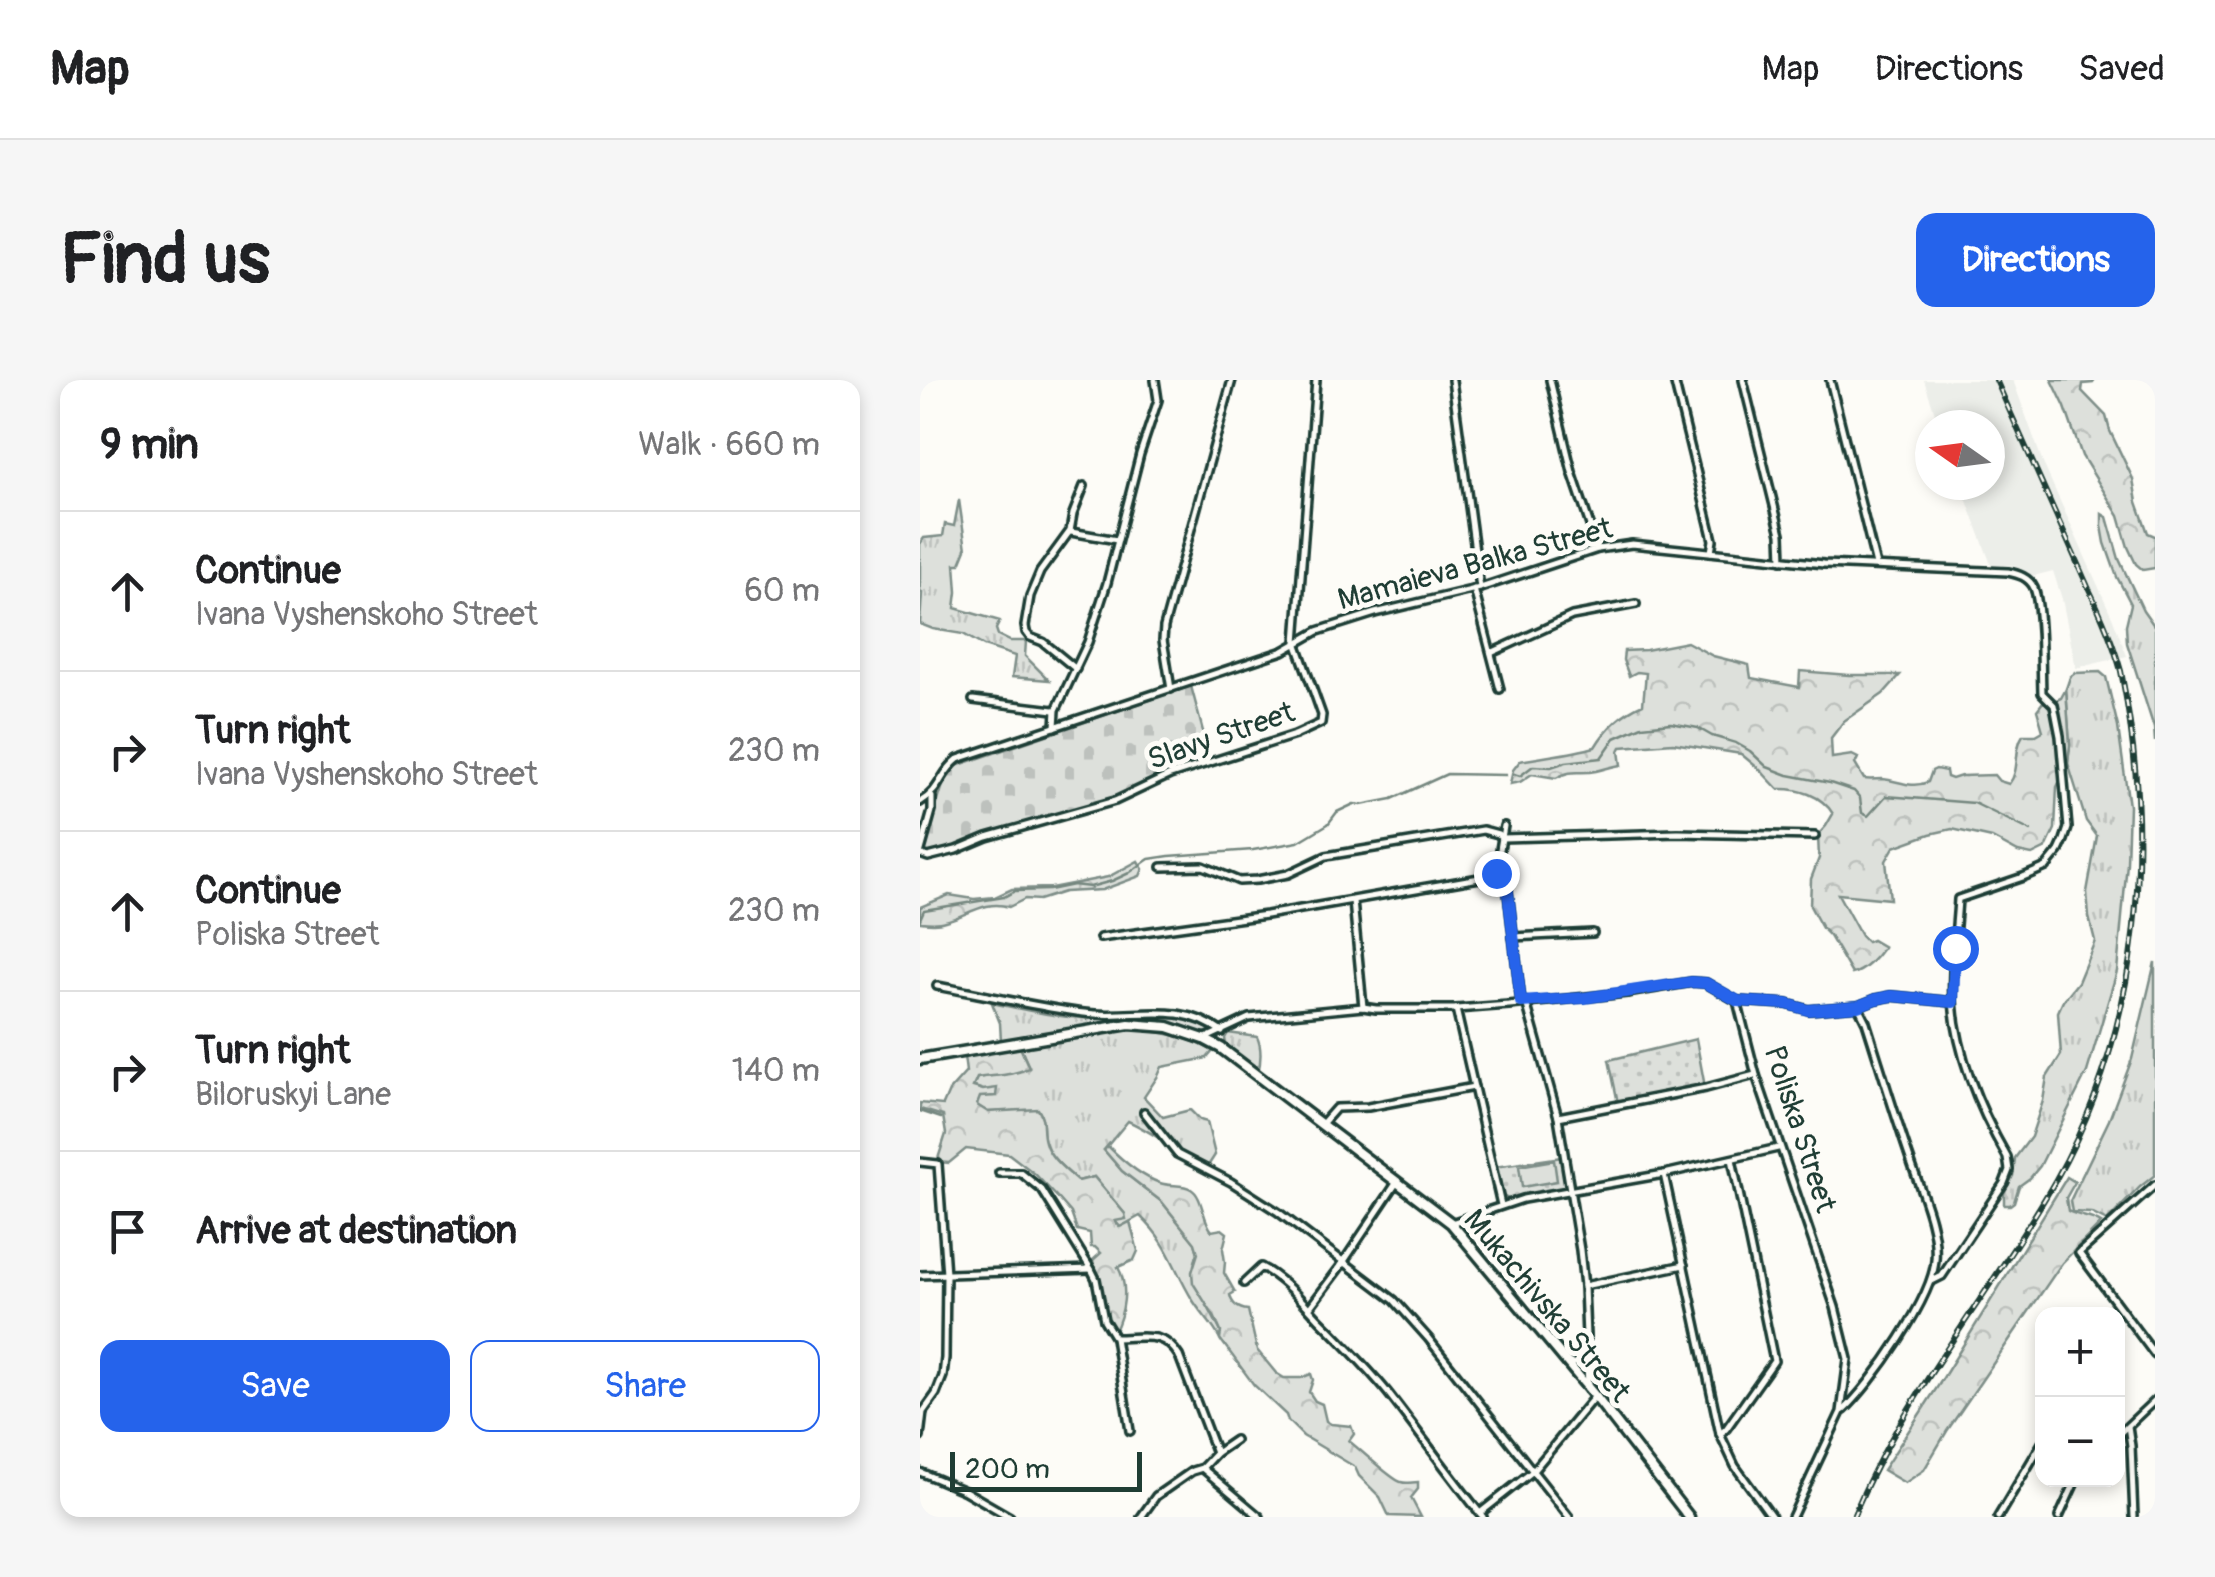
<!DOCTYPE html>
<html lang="en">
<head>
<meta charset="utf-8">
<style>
  body { margin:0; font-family:Pangolin,sans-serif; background:#f6f6f6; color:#202124 }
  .controls { position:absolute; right:30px; bottom:30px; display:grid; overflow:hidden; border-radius:20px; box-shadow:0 5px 15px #0003 }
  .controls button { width:90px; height:90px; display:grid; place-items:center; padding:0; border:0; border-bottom:2px solid #e0e0e0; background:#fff; color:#202124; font:50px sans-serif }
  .compass { position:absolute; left:995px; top:30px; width:90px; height:90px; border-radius:50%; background:#fff; box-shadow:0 5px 15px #0003; rotate:284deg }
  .scale { position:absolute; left:30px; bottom:25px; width:192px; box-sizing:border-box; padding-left:10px; border:5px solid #1f3d34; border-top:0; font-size:28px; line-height:35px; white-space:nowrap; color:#1f3d34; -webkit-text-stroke:8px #fdfcf7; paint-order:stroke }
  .stop { position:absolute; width:30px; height:30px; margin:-22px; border:8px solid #2563eb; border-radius:50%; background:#fff }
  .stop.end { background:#2563eb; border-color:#fff; box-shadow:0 2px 10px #0008 }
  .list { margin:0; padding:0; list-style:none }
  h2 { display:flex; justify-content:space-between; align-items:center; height:130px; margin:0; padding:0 40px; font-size:42px }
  h2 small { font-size:32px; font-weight:400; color:#757577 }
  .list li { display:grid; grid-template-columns:65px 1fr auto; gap:30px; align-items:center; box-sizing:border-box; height:160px; padding:0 40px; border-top:2px solid #e0e0e0 }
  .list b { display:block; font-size:38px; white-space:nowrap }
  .list p { margin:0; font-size:32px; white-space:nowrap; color:#757577 }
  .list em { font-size:32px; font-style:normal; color:#757577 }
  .actions { display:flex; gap:20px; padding:30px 40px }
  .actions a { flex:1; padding:22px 0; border:2px solid #2563eb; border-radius:20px; text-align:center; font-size:35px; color:#2563eb }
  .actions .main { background:#2563eb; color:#fff }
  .icon { flex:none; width:55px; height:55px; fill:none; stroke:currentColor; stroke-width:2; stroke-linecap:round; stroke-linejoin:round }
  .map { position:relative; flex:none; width:1235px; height:1137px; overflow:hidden; border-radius:20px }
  header { display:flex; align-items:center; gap:60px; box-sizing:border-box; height:140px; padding:0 50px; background:#fff; border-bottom:2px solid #e0e0e0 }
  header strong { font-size:48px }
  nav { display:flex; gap:55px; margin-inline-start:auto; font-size:35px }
  .intro { display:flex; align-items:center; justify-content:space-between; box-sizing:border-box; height:240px; padding:0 60px }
  h1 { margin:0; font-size:70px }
  .button { padding:25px 45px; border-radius:20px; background:#2563eb; color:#fff; font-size:35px; font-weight:700 }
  main { display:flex; gap:60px; padding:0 60px }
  aside { flex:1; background:#fff; border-radius:20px; box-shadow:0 5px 15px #0003 }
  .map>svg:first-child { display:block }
  .built { fill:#eceee9 }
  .grass { fill:url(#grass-tufts); stroke:#7e8e88; stroke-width:2.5 }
  .forest { fill:url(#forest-crowns); stroke:#7e8e88; stroke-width:2.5 }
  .cemetery { fill:url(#cemetery-stones); stroke:#7e8e88; stroke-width:2.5 }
  .park { fill:url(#park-dots); stroke:#7e8e88; stroke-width:2.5 }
  .pitch { fill:#dde0db; stroke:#7e8e88; stroke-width:2.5 }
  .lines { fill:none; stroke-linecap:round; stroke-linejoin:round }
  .stream { stroke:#75877f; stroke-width:2.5 }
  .street-casing { stroke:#1f3d34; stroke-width:12 }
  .secondary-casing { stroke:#1f3d34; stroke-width:15 }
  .street { stroke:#fdfcf7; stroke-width:5 }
  .secondary { stroke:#fdfcf7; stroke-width:8 }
  .rail-casing { stroke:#1f3d34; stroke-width:6 }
  .rail { stroke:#fdfcf7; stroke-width:2.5; stroke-dasharray:8; stroke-linecap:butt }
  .route { stroke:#2563eb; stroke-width:12 }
  .labels { text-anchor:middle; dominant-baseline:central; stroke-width:10; stroke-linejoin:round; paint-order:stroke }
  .street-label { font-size:30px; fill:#1f3d34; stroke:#fdfcf7 }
</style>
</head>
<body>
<header>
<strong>Map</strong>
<nav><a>Map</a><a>Directions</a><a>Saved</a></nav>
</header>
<div class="intro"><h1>Find us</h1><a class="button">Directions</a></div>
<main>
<aside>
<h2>9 min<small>Walk · 660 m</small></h2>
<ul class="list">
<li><svg class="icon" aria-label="ahead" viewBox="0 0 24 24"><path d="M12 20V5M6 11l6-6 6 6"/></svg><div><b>Continue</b><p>Ivana Vyshenskoho Street</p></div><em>60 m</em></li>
<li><svg class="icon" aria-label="right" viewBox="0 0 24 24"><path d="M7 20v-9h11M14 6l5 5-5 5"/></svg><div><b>Turn right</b><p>Ivana Vyshenskoho Street</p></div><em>230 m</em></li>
<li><svg class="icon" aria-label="ahead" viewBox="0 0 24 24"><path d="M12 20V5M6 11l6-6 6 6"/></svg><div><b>Continue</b><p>Poliska Street</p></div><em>230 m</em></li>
<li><svg class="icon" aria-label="right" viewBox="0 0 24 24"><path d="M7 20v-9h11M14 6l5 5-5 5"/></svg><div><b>Turn right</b><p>Biloruskyi Lane</p></div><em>140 m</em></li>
<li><svg class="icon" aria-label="arrive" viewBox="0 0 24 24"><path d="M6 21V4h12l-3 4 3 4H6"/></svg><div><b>Arrive at destination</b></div></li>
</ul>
<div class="actions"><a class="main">Save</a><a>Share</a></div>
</aside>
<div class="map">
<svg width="1235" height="1137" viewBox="0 0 1235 1137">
  <defs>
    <pattern id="grass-tufts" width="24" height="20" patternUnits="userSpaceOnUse" patternTransform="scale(2.5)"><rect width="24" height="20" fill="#dde0db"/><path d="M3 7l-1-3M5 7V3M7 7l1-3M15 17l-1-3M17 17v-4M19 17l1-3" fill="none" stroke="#bdc1bd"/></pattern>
    <pattern id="forest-crowns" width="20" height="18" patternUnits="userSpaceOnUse" patternTransform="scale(2.5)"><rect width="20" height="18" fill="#dde0db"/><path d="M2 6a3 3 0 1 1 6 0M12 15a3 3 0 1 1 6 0" fill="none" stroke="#bdc1bd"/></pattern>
    <pattern id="cemetery-stones" width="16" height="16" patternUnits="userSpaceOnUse" patternTransform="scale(2.5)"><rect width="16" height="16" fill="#dde0db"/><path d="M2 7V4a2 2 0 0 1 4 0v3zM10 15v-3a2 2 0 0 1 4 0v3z" fill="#bdc1bd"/></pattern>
    <pattern id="park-dots" width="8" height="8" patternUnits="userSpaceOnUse" patternTransform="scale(2.5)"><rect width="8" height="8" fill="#dde0db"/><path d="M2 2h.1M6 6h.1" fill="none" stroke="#bdc1bd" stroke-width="1.8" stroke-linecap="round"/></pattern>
  </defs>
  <rect width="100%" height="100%" fill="#fdfcf7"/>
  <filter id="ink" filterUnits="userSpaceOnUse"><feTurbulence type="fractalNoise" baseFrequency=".01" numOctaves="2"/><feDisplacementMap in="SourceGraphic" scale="20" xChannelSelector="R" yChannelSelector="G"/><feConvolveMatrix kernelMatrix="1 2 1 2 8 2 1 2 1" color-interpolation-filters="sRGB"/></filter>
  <g filter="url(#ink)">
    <polygon class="built" points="1004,0 1093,0 1123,83 1193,239 1207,276 1156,288 1142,219 1133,191 1113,196 1097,190 1095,185 1072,187 1041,105 1070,105 1070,45 1019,45"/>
    <g class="grass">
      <polygon points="39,120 46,169 40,184 35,184 37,212 35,228 80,241 76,249 78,255 90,261 106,261 105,276 129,300 92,297 95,276 64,266 43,254 13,249 0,244 2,213 0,212 0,164 4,158 23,156 25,144 34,146"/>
      <polygon points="1182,134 1187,137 1199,179 1223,230 1235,247 1235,362 1234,348 1207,263 1206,245 1211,224 1197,197 1185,163 1182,146"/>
      <polygon points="1180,292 1186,297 1198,347 1209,426 1207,483 1197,591 1167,692 1120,786 1110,798 1099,806 1094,822 1090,825 1084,825 1084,813 1093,796 1095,778 1111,757 1123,721 1127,697 1141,675 1138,632 1143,621 1158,602 1175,561 1169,537 1167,512 1177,456 1166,441 1148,383 1150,365 1146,309 1150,297 1155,293"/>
      <polygon points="1235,582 1235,795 1220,807 1187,841 1171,833 1152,832 1150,821 1189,740 1212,679"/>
      <path d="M72,623C97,628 124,635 149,637C198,640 251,622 295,651L282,653L248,644L208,640L81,661L80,643Z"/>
      <path d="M208,650C238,650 267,656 293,671L287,678L242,687L238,696L224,717L243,737L270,730L280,740L287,742L295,775L286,789C260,773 237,754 208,741L184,770L202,791L242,822L275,863L278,873L274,885L283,917L301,952L300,959C292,943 281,934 272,919C253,888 249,863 220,836L200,847L194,840L205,834L174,797L158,801C146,790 130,778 125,762C121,749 126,741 118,730L68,732L56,725L63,710L52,706L57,698C77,694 90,696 109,687L100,667Z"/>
      <path d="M308,653L337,657C342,667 341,682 338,693L306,667L305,658Z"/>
    </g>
    <g class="forest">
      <polygon points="1132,0 1175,0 1173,3 1163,4 1162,11 1186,36 1190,51 1213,99 1217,122 1228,153 1235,156 1235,188 1223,190 1216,184 1208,167 1199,136 1162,76 1145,27"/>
      <path d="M767,262L793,276L829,285L831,298L879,307L880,291L929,295H980L963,314L924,341L911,358L912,378L932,375L938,378L935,384L944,399C950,400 956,399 963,399C980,401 991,409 1008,402L1012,391L1016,389L1026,391L1027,397L1032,399L1041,396L1074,395L1079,401L1089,404C1101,389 1093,370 1103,355H1116L1123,351L1117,330L1123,322L1128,324L1141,318L1146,309L1150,365L1148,383L1137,407L1135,449L1126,468L1112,475L1098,472L1072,458L1032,449L1010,454L974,467L966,481L970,519L918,514L941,556L947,562L952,560L964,567C957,577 944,592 932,594L910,556L902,548L890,526L891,499L899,478L898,455L906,446L913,434C902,415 878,408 858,409L839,389L821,374L753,363L701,367L699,371L701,385C692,386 685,389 676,391C658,395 655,388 636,398L612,394L600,402L590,404L593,390L600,381C625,376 651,374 675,367C687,347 702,333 723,324L726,293L717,292L709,296L703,280L704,271L726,270Z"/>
      <path d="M218,481L223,489L220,496L182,510L144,512L119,520L105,519L89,527C66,519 47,536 25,541C17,544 9,543 0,542V527L29,515L54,519L75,517L92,509L131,508L188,497Z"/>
      <path d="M100,667L109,688C91,696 76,695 57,698L53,707L63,710L77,708L76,716L60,717L57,725L68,732L118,729C126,741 121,749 125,762C129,778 146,790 158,801L174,797L205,834L206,839L195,841L200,847L210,842L218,871L214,880L198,887C209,907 204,933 194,953C185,937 184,922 180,904C178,895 174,889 173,880L181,873L175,867H171L170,853L157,850L151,833L139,819L115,794L89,774L46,769L29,783L17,782L26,754L23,736L0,729V723L23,725L29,711L46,692L44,676Z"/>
      <path d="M188,766C203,781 220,796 240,803C250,807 263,803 271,809C283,816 282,839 292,851L302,849L307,853L303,869L305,882L304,893L315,912L310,915C312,925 318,929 328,930L337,970L356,993L364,998H381L391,994L393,1000L389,1012L395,1021L402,1024L406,1041L411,1044L431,1046L434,1054L429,1061C441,1070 472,1100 481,1102C487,1104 492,1102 498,1102V1109L491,1118L501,1137L469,1136L460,1117L439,1096L435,1087L383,1056L368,1041L366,1035L334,1005L300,959L301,952L295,938L273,903L272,892L278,873L275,863L242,822L202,791L184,770Z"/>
      <path d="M1147,797L1155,802L1146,818L1148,831C1160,837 1170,836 1181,843L1142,883L1027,1051L1004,1090L985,1103L963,1090L1018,1006Z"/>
    </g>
    <polygon class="cemetery" points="271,306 289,374 282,381 249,393 194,419 66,454 33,468 8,474 3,470 27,392 33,387"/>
    <g class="park">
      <polygon points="776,659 785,707 698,723 689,680"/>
      <polygon points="642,777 646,808 644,810 590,820 581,815 574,787"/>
    </g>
    <polygon class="pitch" points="634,780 637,801 602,807 599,786"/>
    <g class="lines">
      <g class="stream">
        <polyline points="594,394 600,396 613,386 631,387 646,382 681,378 695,358 722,346 751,343 778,348 792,356 816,363 830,371 847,387 868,395 910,403 934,411 940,418 942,433 948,436 966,416 1054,423 1111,451"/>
        <polyline points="0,539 4,530 84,517 95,511 129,510 153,505 170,507 192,501 209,493 229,479 249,476 333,470 378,462 408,444 417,432 434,424 441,425 472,419 527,394 586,395"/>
        <polyline points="0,731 21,738"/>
      </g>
      <defs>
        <g id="street">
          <polyline points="532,0 560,208"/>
          <polyline points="630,0 652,92 678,169"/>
          <polyline points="754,0 793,160 791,172"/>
          <polyline points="823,0 861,154 862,180"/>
          <polyline points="910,0 956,185"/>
          <polyline points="151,152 197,160"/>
          <polyline points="554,209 580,309"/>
          <polyline points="571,273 652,236 716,224"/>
          <polyline points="156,289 123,262 110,257 106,252 105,246 110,216 120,192 150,151 153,134 164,106"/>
          <polyline points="251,309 243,260 244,247 312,0"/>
          <polyline points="53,320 134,330"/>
          <polyline points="135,347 136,330 168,262 187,203 220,74 238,20 235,0"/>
          <polyline points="12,417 12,431 0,474 8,477 36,470 67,457 195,421 250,395 375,355 401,343 402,335 376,262 396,0"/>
          <path d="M0,422C22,409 19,394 38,379L363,271L398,251L455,233L560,208L678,169L712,164L904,184L1088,192C1098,194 1109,197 1114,208C1122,228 1121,289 1122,313L1134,325L1140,356L1148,448L1144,460L1139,471L1126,487L1103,497L1038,519C1036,552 1031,588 1033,621C1037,676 1060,730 1087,777L1089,790L1084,803L1022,896L1012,901"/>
          <polyline points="584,446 576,493 587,504 601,622"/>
          <polyline points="242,487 283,486 319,501 337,500 368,494 406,476 563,450 578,454 582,458 758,453 895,456"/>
          <polyline points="433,521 443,627"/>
          <polyline points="593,557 673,553"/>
          <polyline points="180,558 346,535 571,496 576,493"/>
          <path d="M17,606C66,615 115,627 164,633C214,640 256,619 302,652"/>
          <polyline points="817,621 867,624 889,630 938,626 956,619 972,616 1033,622"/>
          <polyline points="606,622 638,737 660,870 664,906 668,1007"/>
          <polyline points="536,629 581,825"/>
          <polyline points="284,659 329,638 443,627 456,629 536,629 589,625 707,613 772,602 786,603 817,621 836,695 915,927 928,979 921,1032 872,1137"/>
          <polyline points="224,732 257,774 311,802 358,832 474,920 508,958 649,1137"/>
          <polyline points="638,737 786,708 835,695"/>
          <polyline points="401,745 416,728 448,727 554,707"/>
          <polyline points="0,782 18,784 26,894 25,978 23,996 16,1014 3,1032 0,1057"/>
          <polyline points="79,793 101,793 122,810 171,889 176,899 184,940 195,958 210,1051"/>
          <polyline points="744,794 800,1054 815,1086 852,1137"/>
          <polyline points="1235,805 1159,873 1235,975"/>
          <polyline points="531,843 603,819 744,794 858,768"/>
          <polyline points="0,895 171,889"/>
          <path d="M324,903L341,887C364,899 382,921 399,939C423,963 447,987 468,1013C500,1054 530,1096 563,1137"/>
          <polyline points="664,906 764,885"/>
          <polyline points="390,927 420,887 477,802"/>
          <path d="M195,958C223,958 243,950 259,976L296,1073"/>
          <polyline points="648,983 660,983 667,979"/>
          <path d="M924,1030C952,1004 1013,917 1015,880C1018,848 1001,812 991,782C975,736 961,689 946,642L938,626"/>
          <polyline points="1208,1046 1211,1066 1214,1137"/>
          <polyline points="800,1054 806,1049 854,981 812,779"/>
          <polyline points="1198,1055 1235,1020"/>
          <polyline points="282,1088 340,1137"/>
          <polyline points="0,1092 45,1111 90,1137"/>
          <polyline points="560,1133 613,1091 675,1016"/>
          <polyline points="221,1137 236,1116 272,1091 282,1088 296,1073 315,1060"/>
          <polyline points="1078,1137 1122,1063"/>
          <polyline points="1139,1137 1156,1100"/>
        </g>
        <polyline id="secondary" points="0,679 209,644 248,647 284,659 301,668 531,843 675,1016 769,1137"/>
      </defs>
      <use href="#street" class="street-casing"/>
      <use href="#secondary" class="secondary-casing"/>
      <use href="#street" class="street"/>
      <use href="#secondary" class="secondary"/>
      <defs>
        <path id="rail" d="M933,1137C983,1016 1071,914 1135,801C1222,648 1235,461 1201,291C1193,262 1181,234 1168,207C1138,138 1106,69 1076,0"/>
      </defs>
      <use href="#rail" class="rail-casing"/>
      <use href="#rail" class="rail"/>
    </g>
  </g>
  <g class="lines" filter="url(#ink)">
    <polyline class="route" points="576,493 587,504 601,622 664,618 772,602 786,603 818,621 867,624 888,630 938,626 956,619 972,616 1033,622 1035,568"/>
  </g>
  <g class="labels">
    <g class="street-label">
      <text transform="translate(555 184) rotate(-15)">Mamaieva Balka Street</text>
      <text transform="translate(301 356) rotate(-19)">Slavy Street</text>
      <text transform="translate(880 749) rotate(72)">Poliska Street</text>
      <text transform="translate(627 926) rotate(50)">Mukachivska Street</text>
    </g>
  </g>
</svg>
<div class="controls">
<button>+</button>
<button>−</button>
</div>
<svg class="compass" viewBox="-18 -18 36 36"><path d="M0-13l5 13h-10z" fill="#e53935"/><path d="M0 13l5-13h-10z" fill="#757577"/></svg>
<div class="scale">200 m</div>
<div class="stop" style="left:1035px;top:568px"></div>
<div class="stop end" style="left:576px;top:493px"></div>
</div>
</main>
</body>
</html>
